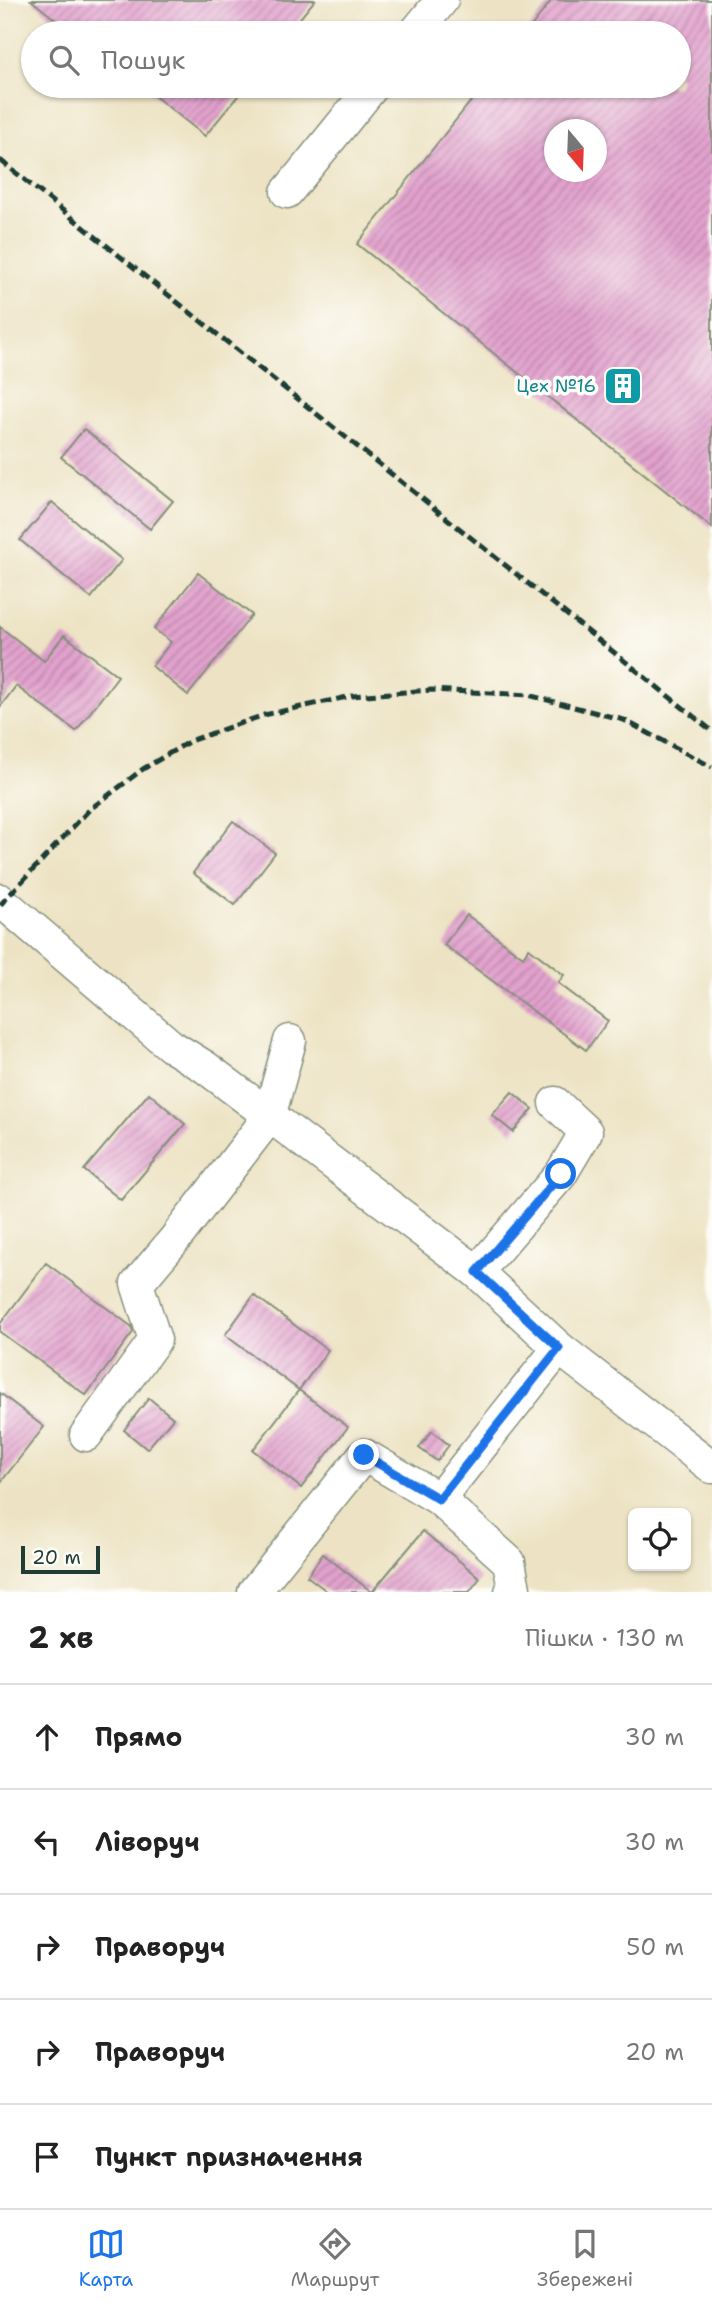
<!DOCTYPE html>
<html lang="uk">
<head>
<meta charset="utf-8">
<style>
  body { margin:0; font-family:"Shantell Sans",sans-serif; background:#f2f2f2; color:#222 }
  .controls { position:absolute; right:21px; bottom:21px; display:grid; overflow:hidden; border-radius:10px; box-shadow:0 2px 5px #0004 }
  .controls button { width:63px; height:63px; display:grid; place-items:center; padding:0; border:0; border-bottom:2px solid #e0e0e0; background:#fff; color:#222; font:35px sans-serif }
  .compass { position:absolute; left:544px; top:119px; width:63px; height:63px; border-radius:50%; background:#fff; box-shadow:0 2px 5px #0004; rotate:161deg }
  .scale { position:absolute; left:21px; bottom:18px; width:79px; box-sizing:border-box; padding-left:7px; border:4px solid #1f3d34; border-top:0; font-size:19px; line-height:24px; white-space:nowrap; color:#1f3d34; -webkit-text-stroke:5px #fdfcf7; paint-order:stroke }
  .stop { position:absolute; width:21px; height:21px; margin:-16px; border:5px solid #1a73e8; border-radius:50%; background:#fff }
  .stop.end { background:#1a73e8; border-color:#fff; box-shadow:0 2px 7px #0008 }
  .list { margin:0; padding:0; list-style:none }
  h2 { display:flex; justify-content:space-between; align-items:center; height:91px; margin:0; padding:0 28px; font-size:30px }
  h2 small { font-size:23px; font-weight:400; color:#767676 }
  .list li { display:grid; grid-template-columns:46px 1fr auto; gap:21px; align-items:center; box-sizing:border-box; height:105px; padding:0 28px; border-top:2px solid #e0e0e0 }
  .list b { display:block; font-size:26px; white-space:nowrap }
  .list em { font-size:23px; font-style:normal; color:#767676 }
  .icon { flex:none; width:38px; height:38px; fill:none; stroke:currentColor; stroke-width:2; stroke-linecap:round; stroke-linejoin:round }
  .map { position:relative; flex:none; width:712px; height:1592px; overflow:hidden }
  .search { position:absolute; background:#fff; box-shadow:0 2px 5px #0004; left:21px; right:21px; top:21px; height:77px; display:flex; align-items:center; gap:18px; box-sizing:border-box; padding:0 24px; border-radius:38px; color:#767676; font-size:26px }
  .sheet { height:616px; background:#fff }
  nav { display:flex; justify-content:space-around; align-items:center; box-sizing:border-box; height:98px; border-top:2px solid #e0e0e0; background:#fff; font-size:19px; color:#767676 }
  nav a { display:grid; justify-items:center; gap:4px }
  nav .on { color:#1a73e8 }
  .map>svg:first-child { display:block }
  .building { fill:url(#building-hatch); fill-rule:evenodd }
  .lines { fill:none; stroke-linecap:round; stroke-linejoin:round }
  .minor-casing { stroke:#86907c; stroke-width:35 }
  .minor { stroke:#fff; stroke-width:32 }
  .rail { stroke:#1f3d34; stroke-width:5; stroke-dasharray:10 5; stroke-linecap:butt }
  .route { stroke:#1a73e8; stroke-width:9 }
  .labels { text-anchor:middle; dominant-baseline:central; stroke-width:7; stroke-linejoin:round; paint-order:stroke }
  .culture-label { font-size:18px; fill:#0d838f; stroke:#fdfcf7; text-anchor:end }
</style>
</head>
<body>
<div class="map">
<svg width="712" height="1592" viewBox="0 0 712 1592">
  <defs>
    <pattern id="building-hatch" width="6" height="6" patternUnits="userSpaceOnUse" patternTransform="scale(1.75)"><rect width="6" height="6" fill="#e3a2ce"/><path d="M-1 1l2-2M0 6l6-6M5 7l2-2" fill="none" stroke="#b785a8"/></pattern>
  </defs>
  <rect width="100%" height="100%" fill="#fdfcf7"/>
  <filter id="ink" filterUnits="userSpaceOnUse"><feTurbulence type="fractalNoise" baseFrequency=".0143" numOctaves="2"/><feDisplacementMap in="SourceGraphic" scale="14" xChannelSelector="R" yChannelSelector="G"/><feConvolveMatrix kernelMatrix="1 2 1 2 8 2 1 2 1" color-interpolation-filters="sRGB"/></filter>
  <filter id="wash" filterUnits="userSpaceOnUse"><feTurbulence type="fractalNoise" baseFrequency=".00686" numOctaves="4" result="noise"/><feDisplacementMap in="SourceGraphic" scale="28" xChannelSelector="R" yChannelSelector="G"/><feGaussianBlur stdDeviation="1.57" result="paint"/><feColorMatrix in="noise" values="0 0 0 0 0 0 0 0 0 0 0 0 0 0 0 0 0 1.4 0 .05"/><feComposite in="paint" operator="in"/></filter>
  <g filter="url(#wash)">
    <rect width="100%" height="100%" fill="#ede3c4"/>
    <g id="blocks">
      <g class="building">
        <polygon points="31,0 315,0 288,33 72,33"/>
        <path d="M552,0H712V528L357,244L483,86H679V33H526ZM555,130H597V172H555Z"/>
        <polygon points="142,86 246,86 205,136"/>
        <polygon points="84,429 173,501 150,529 61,457"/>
        <polygon points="52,502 122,560 91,598 20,540"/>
        <polygon points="198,573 252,615 188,695 152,666 171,642 154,629"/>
        <polygon points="0,627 44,661 64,635 118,676 76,731 16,686 0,707"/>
        <polygon points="233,821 275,853 235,905 193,873"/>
        <polygon points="467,915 523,957 529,948 564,975 558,983 608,1021 586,1050 444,945"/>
        <polygon points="512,1092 533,1109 513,1132 492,1115"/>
        <polygon points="149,1093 185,1124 121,1200 84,1170"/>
        <polygon points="46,1263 131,1326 133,1332 86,1395 0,1332 0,1324"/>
        <polygon points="254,1295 328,1350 299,1390 225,1335"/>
        <polygon points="299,1390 348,1427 301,1488 253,1450"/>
        <polygon points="0,1393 44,1427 0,1483"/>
        <polygon points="149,1398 173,1418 147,1449 124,1430"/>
        <polygon points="432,1431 449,1445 437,1461 419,1448"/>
        <polygon points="423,1531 480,1578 469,1592 328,1592 307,1576 323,1554 372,1592"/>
      </g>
    </g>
  </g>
  <g filter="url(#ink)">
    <use href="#blocks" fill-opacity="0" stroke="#86907c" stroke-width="2"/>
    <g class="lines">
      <defs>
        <g id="minor">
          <polyline points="415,33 442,0"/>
          <polyline points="287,192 373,86"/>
          <polyline points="0,900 171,1046 205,1067 477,1272 559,1348 712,1467"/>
          <polyline points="477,1272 561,1174 586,1132 555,1103"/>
          <polyline points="86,1435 155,1340 137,1284 175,1239 269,1117 290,1041"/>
          <polyline points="439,1499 509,1562 514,1589 511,1592"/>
          <polyline points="254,1592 364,1455 439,1499 559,1348"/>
        </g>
      </defs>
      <use href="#minor" class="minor-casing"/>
      <use href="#minor" class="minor"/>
      <g class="rail">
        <polyline points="0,160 712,731"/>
        <polyline points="0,905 89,810 143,769 190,741 264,715 352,696 432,690 528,695 624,720 712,767"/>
      </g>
    </g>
  </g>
  <g class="lines" filter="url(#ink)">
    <polyline class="route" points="364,1455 439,1499 559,1348 477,1272 561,1174"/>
  </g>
  <defs>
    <symbol id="building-square" viewBox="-11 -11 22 22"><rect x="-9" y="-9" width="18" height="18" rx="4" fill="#0f9aa8" stroke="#fdfcf7"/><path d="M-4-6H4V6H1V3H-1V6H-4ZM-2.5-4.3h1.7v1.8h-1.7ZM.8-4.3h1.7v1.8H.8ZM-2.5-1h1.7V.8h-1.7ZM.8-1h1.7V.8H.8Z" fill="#fff"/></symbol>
  </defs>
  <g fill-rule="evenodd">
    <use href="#building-square" x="601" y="364" width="44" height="44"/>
  </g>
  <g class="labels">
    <g class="culture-label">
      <text x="596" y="386">Цех №16</text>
    </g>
  </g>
</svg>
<div class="controls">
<button><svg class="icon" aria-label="locate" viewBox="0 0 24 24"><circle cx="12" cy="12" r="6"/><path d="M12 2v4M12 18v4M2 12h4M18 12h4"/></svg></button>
</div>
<svg class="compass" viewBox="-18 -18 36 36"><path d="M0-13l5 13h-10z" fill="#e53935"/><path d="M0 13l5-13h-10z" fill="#767676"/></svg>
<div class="scale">20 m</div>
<div class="stop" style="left:561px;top:1174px"></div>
<div class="stop end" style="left:364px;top:1455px"></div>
<div class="search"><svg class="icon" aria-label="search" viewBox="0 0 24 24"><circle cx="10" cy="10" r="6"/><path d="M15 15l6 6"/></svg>Пошук</div>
</div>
<section class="sheet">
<h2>2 хв<small>Пішки · 130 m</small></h2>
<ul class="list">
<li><svg class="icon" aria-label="ahead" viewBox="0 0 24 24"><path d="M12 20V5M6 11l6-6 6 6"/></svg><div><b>Прямо</b></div><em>30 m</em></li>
<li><svg class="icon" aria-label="left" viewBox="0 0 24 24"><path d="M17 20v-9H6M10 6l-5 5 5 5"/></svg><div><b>Ліворуч</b></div><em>30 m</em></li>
<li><svg class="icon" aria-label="right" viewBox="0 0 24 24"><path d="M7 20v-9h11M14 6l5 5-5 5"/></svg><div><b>Праворуч</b></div><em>50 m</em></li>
<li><svg class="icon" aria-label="right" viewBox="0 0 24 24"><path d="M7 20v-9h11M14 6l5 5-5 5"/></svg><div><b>Праворуч</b></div><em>20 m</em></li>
<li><svg class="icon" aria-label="arrive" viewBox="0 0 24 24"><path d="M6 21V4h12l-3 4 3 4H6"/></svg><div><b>Пункт призначення</b></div></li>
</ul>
</section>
<nav>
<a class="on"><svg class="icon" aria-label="map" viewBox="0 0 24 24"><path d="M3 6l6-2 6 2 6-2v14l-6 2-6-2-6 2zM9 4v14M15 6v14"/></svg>Карта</a>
<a><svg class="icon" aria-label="directions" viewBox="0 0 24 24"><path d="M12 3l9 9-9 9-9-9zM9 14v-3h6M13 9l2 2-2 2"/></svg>Маршрут</a>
<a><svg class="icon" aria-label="saved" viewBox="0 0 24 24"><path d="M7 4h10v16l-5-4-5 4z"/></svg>Збережені</a>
</nav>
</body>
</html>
